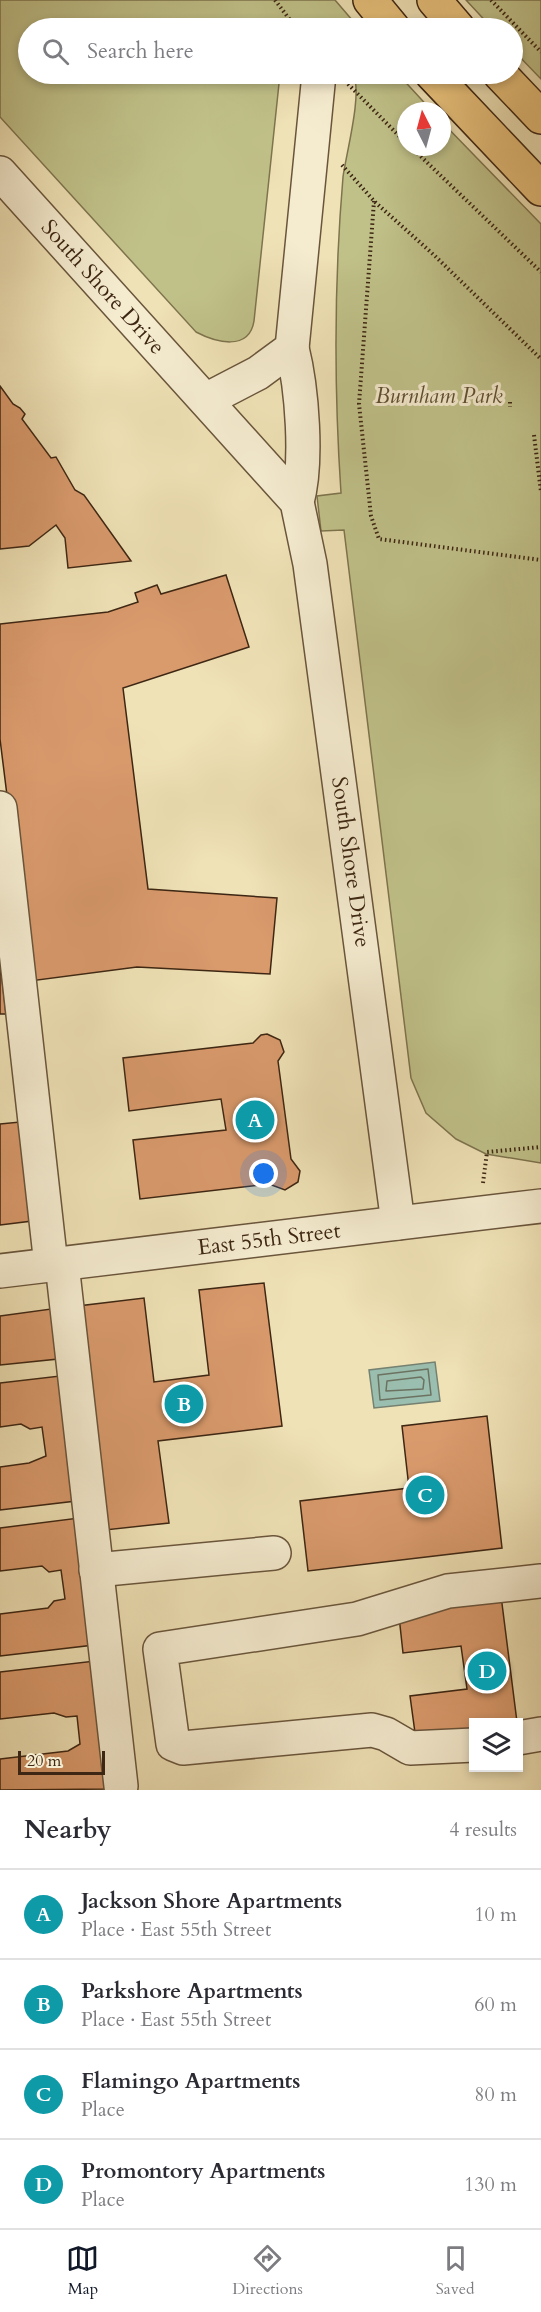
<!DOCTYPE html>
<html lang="en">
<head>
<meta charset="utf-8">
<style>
  body { margin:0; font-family:Cardo,serif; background:#f2f2f3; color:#2b2b33 }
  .controls { position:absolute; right:18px; bottom:18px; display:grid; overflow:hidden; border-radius:0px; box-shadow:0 3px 9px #0003 }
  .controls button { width:54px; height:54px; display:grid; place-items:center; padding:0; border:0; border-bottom:2px solid #e1e1e2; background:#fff; color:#2b2b33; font:30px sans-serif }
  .compass { position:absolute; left:397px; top:102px; width:54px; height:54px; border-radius:50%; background:#fff; box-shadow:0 3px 9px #0003; rotate:354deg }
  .scale { position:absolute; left:18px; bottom:15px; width:87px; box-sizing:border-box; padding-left:6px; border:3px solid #3d2613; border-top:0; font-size:16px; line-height:21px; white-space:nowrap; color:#3d2613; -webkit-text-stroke:4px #f5ecd0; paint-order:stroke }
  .you { position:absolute; left:264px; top:1174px; width:21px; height:21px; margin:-15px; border:4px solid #fff; border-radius:50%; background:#1a73e8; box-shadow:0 0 0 9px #1a73e833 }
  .badge { display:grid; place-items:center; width:39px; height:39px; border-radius:50%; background:#111827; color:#fff; font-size:20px; font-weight:700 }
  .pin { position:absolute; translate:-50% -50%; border:3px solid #fff; box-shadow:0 2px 6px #0006 }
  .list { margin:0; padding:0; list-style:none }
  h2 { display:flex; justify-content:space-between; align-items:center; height:78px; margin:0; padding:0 24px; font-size:26px }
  h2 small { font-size:20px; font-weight:400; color:#7c7c81 }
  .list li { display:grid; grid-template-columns:39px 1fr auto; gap:18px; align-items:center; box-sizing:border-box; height:90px; padding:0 24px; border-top:2px solid #e1e1e2 }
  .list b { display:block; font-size:22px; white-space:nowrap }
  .list p { margin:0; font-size:20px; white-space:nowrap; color:#7c7c81 }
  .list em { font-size:20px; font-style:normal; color:#7c7c81 }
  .icon { flex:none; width:33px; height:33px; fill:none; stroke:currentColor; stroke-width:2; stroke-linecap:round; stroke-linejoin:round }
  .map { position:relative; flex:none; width:541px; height:1790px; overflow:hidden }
  .search { position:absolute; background:#fff; box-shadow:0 3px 9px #0003; left:18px; right:18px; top:18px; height:66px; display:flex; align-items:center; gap:15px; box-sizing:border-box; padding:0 21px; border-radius:33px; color:#7c7c81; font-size:22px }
  .sheet { height:438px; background:#fff }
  nav { display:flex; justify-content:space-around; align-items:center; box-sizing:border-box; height:84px; border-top:2px solid #e1e1e2; background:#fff; font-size:16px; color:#7c7c81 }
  nav a { display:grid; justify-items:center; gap:3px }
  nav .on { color:#111827 }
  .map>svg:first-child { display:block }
  .green { fill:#c0c189; stroke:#7e744e; stroke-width:1.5 }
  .water { fill:#9abeaf; stroke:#758171; stroke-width:1.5 }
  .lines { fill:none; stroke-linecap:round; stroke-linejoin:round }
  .shore { stroke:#6c7261; stroke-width:1.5 }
  .building { fill:#d99a6c; stroke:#3d2613; stroke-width:1.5 }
  .minor-casing { stroke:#6a553c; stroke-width:36 }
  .highway-casing { stroke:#3d2613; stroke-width:36 }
  .path { stroke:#3d2613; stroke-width:4; stroke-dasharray:1.5 3; stroke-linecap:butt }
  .minor { stroke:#f5ecd0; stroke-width:33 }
  .highway { stroke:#e8c17b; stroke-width:33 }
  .labels { text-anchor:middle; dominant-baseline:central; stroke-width:6; stroke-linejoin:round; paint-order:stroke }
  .street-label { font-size:22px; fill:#3d2613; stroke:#f5ecd0 }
  .park-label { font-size:22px; font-style:italic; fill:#5e4d30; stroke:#f5ecd0 }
</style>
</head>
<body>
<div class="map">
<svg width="541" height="1790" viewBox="0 0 541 1790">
  <rect width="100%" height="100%" fill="#efe2b6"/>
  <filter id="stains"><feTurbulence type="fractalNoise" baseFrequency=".00333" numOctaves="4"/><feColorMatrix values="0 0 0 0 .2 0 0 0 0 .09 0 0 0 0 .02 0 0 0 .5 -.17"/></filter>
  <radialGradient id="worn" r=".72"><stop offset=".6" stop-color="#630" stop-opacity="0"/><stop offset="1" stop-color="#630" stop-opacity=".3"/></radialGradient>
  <g class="green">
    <path d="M0,0H335L359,28H28V74H280L254,321C249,352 215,342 196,332L0,117Z"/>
    <polygon points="466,0 541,0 541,79 513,50 512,28 492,28"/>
    <path d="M353,74H398L432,111H406V147H442V122L541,224V1163L486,1154L456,1139L426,1113L411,1078L344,530L321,531L317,496L341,493C334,388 334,282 343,177C346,154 363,92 353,74Z"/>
  </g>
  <polygon class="water" points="435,1362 440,1401 374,1408 369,1370"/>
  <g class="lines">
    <g class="shore">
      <polygon points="428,1369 431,1395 380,1400 378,1375"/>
      <polygon points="421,1377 424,1380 423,1389 386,1391 387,1381"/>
    </g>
  </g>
  <g class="building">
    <polygon points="0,386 13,404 20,408 25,414 22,419 51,458 56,457 75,490 84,495 131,561 68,568 65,538 56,525 29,546 0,549"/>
    <polygon points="226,575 249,647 123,688 148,889 277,898 270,974 137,967 30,981 0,739 0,624 108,612 138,602 135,593 157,585 161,594"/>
    <polygon points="0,961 6,1014 0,1014"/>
    <polygon points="267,1034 280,1040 284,1052 278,1061 291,1159 300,1171 298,1182 285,1190 269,1184 140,1199 133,1140 226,1130 221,1099 129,1111 123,1058 253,1043 261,1035"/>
    <polygon points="20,1122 32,1221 0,1225 0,1124"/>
    <polygon points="264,1283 282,1426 158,1441 169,1523 105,1530 78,1306 144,1298 154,1382 209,1375 199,1290"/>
    <polygon points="51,1309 58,1359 0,1365 0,1316"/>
    <polygon points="60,1376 76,1501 0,1510 0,1467 29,1463 46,1456 42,1427 30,1429 21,1424 0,1427 0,1383"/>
    <polygon points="487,1416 502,1548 308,1571 300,1501 409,1488 402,1426"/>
    <polygon points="79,1518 94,1645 0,1656 0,1614 48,1608 54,1601 65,1599 61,1570 49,1572 42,1566 0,1571 0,1528"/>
    <polygon points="498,1572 517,1722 474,1722 474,1758 416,1740 410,1696 467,1689 461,1646 403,1653 398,1607"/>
    <polygon points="95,1661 110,1789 0,1790 0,1759 68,1751 80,1744 77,1716 66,1717 54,1713 0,1719 0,1672"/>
  </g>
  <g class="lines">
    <defs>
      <g id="minor">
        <polyline points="0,173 297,502 310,564 398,1223"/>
        <path d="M292,348C302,388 308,462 297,502"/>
        <polyline points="206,400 258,373 292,348 319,74"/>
        <polyline points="0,808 51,1265"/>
        <polyline points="62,1264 121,1786"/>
        <polyline points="0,1271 541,1206"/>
        <polyline points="96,1570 274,1553"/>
        <polyline points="518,1738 541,1734"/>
        <polyline points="474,1745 410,1748 386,1734 372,1730 183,1748 173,1744 160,1649 357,1619 448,1591 541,1581"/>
      </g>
      <g id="highway">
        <polyline points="370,0 393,28"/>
        <polyline points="434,0 458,28"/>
        <polyline points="432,74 541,189"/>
        <polyline points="500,74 541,117"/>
      </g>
    </defs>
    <use href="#minor" class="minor-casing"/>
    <use href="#highway" class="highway-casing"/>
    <g class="path">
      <polyline points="275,0 296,28"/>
      <polyline points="491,0 541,52"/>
      <polyline points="348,84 406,143"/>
      <polyline points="411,147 541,272"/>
      <polyline points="342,165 374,201 435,256 541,359"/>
      <polyline points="374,201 359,404 371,516 379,539 541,560"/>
      <polyline points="510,402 510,407"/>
      <polyline points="534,435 541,492"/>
      <polyline points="483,1183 487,1152 541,1147"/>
    </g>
    <use href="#minor" class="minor"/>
    <use href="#highway" class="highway"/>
  </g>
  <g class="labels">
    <g class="street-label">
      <text transform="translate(103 287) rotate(48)">South Shore Drive</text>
      <text transform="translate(351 862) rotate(82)">South Shore Drive</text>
      <text transform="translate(269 1239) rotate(-7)">East 55th Street</text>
    </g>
    <g class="park-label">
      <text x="439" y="396">Burnham Park</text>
    </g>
  </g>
  <rect width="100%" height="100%" filter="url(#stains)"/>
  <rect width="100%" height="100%" fill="url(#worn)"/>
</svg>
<div class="controls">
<button><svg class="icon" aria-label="layers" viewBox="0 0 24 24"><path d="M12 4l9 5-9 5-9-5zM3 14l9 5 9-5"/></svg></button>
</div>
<svg class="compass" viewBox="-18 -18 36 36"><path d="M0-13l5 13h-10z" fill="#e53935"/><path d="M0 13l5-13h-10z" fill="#7c7c81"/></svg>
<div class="scale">20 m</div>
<div class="you"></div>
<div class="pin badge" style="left:255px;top:1120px;background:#0f9aa8">A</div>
<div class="pin badge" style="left:184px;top:1404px;background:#0f9aa8">B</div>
<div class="pin badge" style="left:425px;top:1495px;background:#0f9aa8">C</div>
<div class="pin badge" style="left:487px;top:1671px;background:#0f9aa8">D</div>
<div class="search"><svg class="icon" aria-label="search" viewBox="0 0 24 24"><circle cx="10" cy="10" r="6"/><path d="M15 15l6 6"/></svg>Search here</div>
</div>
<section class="sheet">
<h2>Nearby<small>4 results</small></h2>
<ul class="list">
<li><span class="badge" style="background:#0f9aa8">A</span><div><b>Jackson Shore Apartments</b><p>Place · East 55th Street</p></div><em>10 m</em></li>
<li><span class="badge" style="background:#0f9aa8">B</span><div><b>Parkshore Apartments</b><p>Place · East 55th Street</p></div><em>60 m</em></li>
<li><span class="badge" style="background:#0f9aa8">C</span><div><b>Flamingo Apartments</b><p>Place</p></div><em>80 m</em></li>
<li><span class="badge" style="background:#0f9aa8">D</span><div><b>Promontory Apartments</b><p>Place</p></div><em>130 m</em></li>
</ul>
</section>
<nav>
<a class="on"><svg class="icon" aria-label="map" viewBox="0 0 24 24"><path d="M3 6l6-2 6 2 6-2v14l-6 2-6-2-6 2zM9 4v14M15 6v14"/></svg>Map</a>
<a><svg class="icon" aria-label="directions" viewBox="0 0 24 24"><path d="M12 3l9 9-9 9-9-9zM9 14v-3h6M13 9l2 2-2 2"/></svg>Directions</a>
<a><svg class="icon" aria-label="saved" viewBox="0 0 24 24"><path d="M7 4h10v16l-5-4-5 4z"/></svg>Saved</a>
</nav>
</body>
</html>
